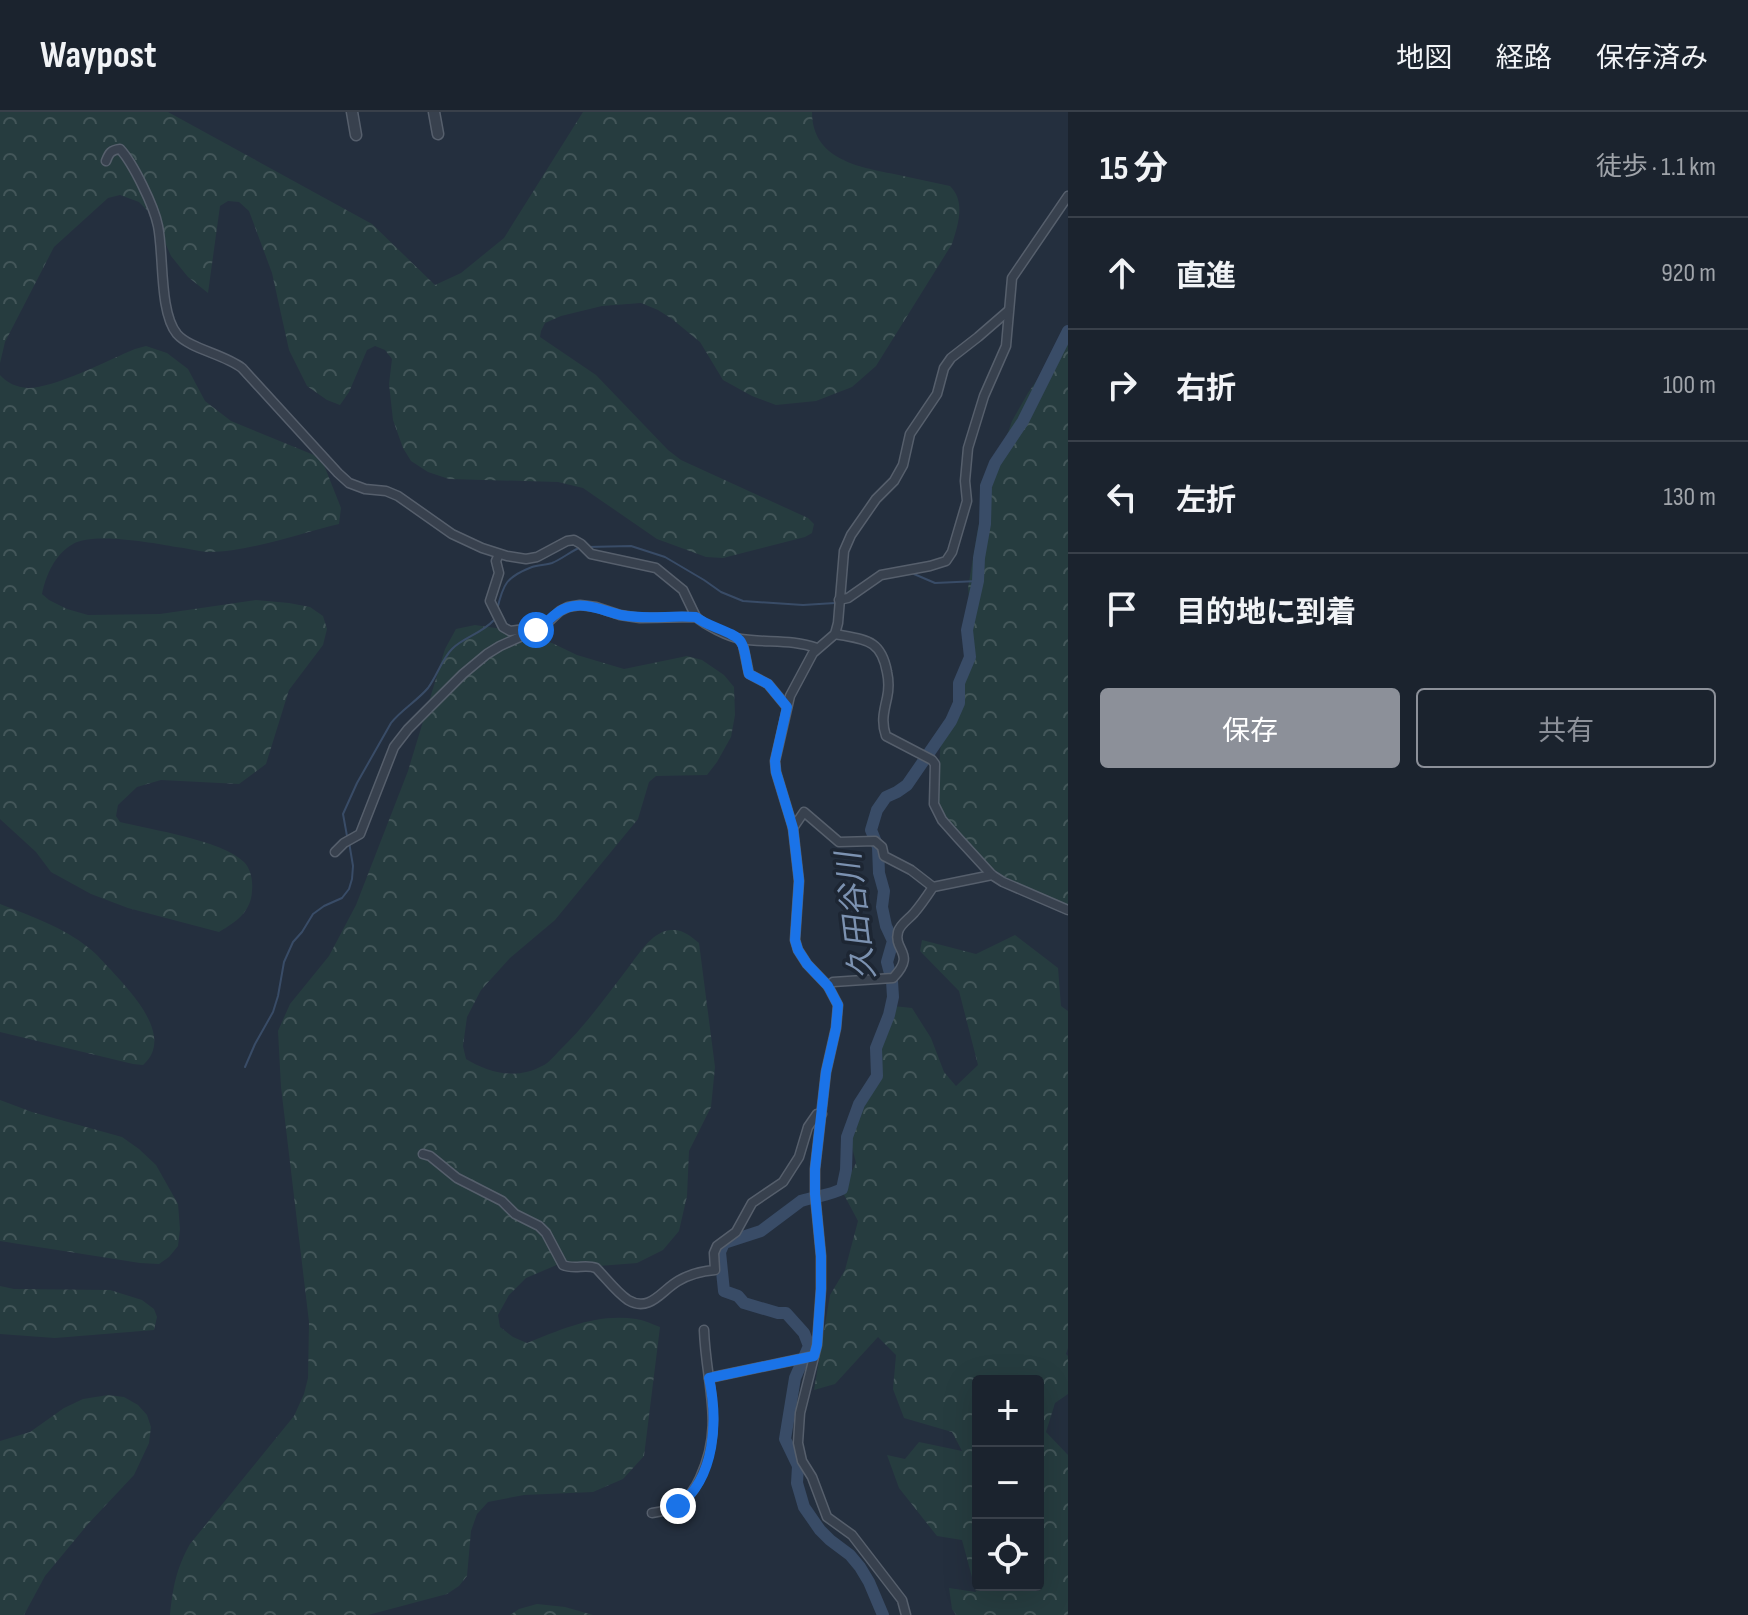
<!DOCTYPE html>
<html lang="ja">
<head>
<meta charset="utf-8">
<style>
  body { margin:0; font-family:"Sofia Sans Condensed","Noto Sans JP",sans-serif; background:#282f3a; color:#f1f3f6 }
  .controls { position:absolute; right:24px; bottom:24px; display:grid; overflow:hidden; border-radius:8px; box-shadow:0 8px 32px #0002 }
  .controls button { width:72px; height:72px; display:grid; place-items:center; padding:0; border:0; border-bottom:2px solid #39404a; background:#1b232e; color:#f1f3f6; font:40px sans-serif }
  .stop { position:absolute; width:24px; height:24px; margin:-18px; border:6px solid #1a73e8; border-radius:50%; background:#fff }
  .stop.end { background:#1a73e8; border-color:#fff; box-shadow:0 2px 8px #0008 }
  .list { margin:0; padding:0; list-style:none }
  h2 { display:flex; justify-content:space-between; align-items:center; height:104px; margin:0; padding:0 32px; font-size:34px }
  h2 small { font-size:26px; font-weight:400; color:#a0a4aa }
  .list li { display:grid; grid-template-columns:52px 1fr auto; gap:24px; align-items:center; box-sizing:border-box; height:112px; padding:0 32px; border-top:2px solid #39404a }
  .list b { display:block; font-size:30px; white-space:nowrap }
  .list em { font-size:26px; font-style:normal; color:#a0a4aa }
  .actions { display:flex; gap:16px; padding:24px 32px }
  .actions a { flex:1; padding:18px 0; border:2px solid #8c9099; border-radius:8px; text-align:center; font-size:28px; color:#8c9099 }
  .actions .main { background:#8c9099; color:#fff }
  .icon { flex:none; width:44px; height:44px; fill:none; stroke:currentColor; stroke-width:2; stroke-linecap:round; stroke-linejoin:round }
  .map { position:relative; flex:none; width:1068px; height:1503px; overflow:hidden }
  header { display:flex; align-items:center; gap:48px; box-sizing:border-box; height:112px; padding:0 40px; background:#1b232e; border-bottom:2px solid #39404a }
  header strong { font-size:38px }
  nav { display:flex; gap:44px; margin-inline-start:auto; font-size:28px }
  main { display:flex }
  aside { flex:1; background:#1b232e }
  .map>svg:first-child { display:block }
  .forest { fill:url(#forest-crowns); fill-rule:evenodd }
  .lines { fill:none; stroke-linecap:round; stroke-linejoin:round }
  .stream { stroke:#394c67; stroke-width:2 }
  .river { stroke:#394c67; stroke-width:12 }
  .minor-casing { stroke:#565f6c; stroke-width:11 }
  .tertiary-casing { stroke:#565f6c; stroke-width:13 }
  .minor { stroke:#38414e; stroke-width:8 }
  .tertiary { stroke:#38414e; stroke-width:10 }
  .route { stroke:#1a73e8; stroke-width:10 }
  .labels { text-anchor:middle; dominant-baseline:central; stroke-width:7; stroke-linejoin:round; paint-order:stroke }
  .water-label { font-size:32px; font-style:italic; fill:#7c92b1; stroke:#1d2633 }
</style>
</head>
<body>
<header>
<strong>Waypost</strong>
<nav><a>地図</a><a>経路</a><a>保存済み</a></nav>
</header>
<main>
<div class="map">
<svg width="1068" height="1503" viewBox="0 0 1068 1503">
  <defs>
    <pattern id="forest-crowns" width="20" height="18" patternUnits="userSpaceOnUse" patternTransform="scale(2)"><rect width="20" height="18" fill="#263c3f"/><path d="M2 6a3 3 0 1 1 6 0M12 15a3 3 0 1 1 6 0" fill="none" stroke="#435659"/></pattern>
  </defs>
  <rect width="100%" height="100%" fill="#242f3e"/>
  <g class="forest">
    <path d="M0,0H168L372,112L435,173L461,161L504,126L583,0H812C812,47 858,55 894,62C913,66 931,70 950,74C966,90 958,113 952,132L876,254L852,275L816,289L776,293L752,284L723,268L700,230L672,207L658,198L641,191L602,194L561,204L545,211L541,219L540,225L596,263L668,338L681,348L808,406L814,412L812,421L805,425L723,446L706,445L657,427L583,376L558,370L449,367L428,360L411,349L403,336L393,308L389,272L392,247L385,238L375,234L367,238L349,280L340,293L327,288L307,274L289,238L272,161L249,99L239,90L228,89L220,94L208,181L188,165L171,144L153,104L139,90L120,83L108,86L54,135L5,230L0,251Z"/>
    <polygon points="1068,223 1068,795 1005,765 972,743 939,698 937,685 941,626 947,614 958,597 962,570 973,543 969,524 971,505 968,476 978,416 989,375 1012,309 1028,281"/>
    <path d="M146,234L167,241L188,257L205,289L231,309L314,343L324,353L341,396L339,412C301,421 245,441 207,440C197,439 186,436 176,435C153,431 93,420 73,432C55,442 46,463 42,482L49,488L67,497L88,503L160,502L256,488L289,491L310,495L323,504L327,517L323,533L289,578L266,652L239,672L161,668L137,675L118,693L116,704L120,710C152,718 221,728 244,750C251,757 253,769 252,779C251,800 236,810 219,820L128,796L91,782L51,760L36,740L0,707V263C7,271 16,275 28,276C55,276 108,248 135,237Z"/>
    <path d="M475,513L509,518L552,531L577,543L624,557L687,544L702,548L724,563L734,575L735,603L731,625L717,650L707,663L656,664L649,670L638,707L555,808L510,846L481,878L467,905L463,934L466,947C489,961 517,968 542,954C549,951 555,943 560,938C587,912 608,882 631,852C640,840 654,818 672,818C683,817 692,825 699,831L715,955L711,995L689,1039L687,1084L679,1119L663,1138L637,1151L599,1154L559,1152L526,1166L509,1183L498,1203L500,1215L513,1225L527,1231C562,1217 597,1201 636,1207C644,1208 652,1212 660,1215L644,1344L623,1367L593,1380L524,1383L488,1390L477,1402L471,1419L467,1464L459,1474L447,1482L368,1503H170C173,1475 176,1457 190,1432L294,1304L304,1282L308,1266L309,1210L281,975L278,919L290,892L329,844L356,793L408,659L445,537L456,517Z"/>
    <path d="M0,792C31,804 63,815 89,836C97,842 104,851 111,858C131,880 175,925 143,953L133,952L0,920Z"/>
    <path d="M1015,823L1058,856L1061,894L1068,899V1236L1066,1242L1068,1244V1282L1055,1291L1046,1320L1068,1343V1503H956L952,1497L949,1476L976,1480L962,1428L937,1424L899,1376L887,1343L905,1347L919,1330L962,1339L952,1320L904,1306L893,1277L896,1243L878,1225L835,1272L814,1278L830,1183L845,1158L858,1109L842,1079L856,1051L850,1027L856,1004L878,969L877,927L893,894L912,896L931,926L944,960L956,974L978,953L959,879L920,839L922,828L976,842ZM978,1269H1038V1473H978Z"/>
    <polygon points="0,988 32,1000 122,1025 139,1037 156,1053 178,1092 180,1117 178,1134 169,1145 159,1152 140,1151 0,1129"/>
    <polygon points="0,1174 14,1177 110,1178 142,1188 154,1197 157,1205 154,1218 55,1226 0,1222"/>
    <polygon points="108,1283 124,1285 138,1293 147,1303 151,1315 149,1331 134,1363 88,1412 45,1464 24,1503 0,1503 0,1329 30,1320 64,1296 83,1287"/>
    <polygon points="537,1492 565,1495 593,1503 510,1503 519,1497"/>
  </g>
  <g class="lines">
    <g class="stream">
      <polyline points="587,435 631,434 665,445 704,468 721,480 743,489 803,493 835,491"/>
      <polyline points="914,462 935,471 978,469"/>
      <path d="M497,498C503,472 506,465 532,455C538,453 546,453 552,451C562,447 571,439 581,435"/>
      <path d="M347,724L343,702L357,671L391,611C401,598 417,589 428,576C437,564 442,547 452,537C464,525 481,522 494,508"/>
      <polyline points="245,955 255,932 273,900 278,884 284,850 293,830 302,820 313,802 324,794 342,786 349,777 352,767 353,754 349,730"/>
    </g>
    <path class="river" d="M883,1503L869,1470L860,1455L850,1443L830,1428L820,1418L804,1395L797,1371L798,1354L785,1327L795,1266L809,1234L804,1221L786,1201H778L744,1191L738,1184L724,1179L720,1140L724,1131L761,1119L801,1089C815,1084 828,1084 842,1077L846,1058L847,1025L859,992L877,964L876,936L889,903L893,885L892,869L887,850L893,829L886,814L882,795L884,779L879,761L878,735L871,718L877,698L886,685L897,680L907,673L951,609L959,591V571L970,545L967,518L978,469L979,446L985,412L986,374L995,351L1023,309L1068,219"/>
    <defs>
      <g id="minor">
        <path d="M106,49C109,41 111,38 120,37C133,51 154,94 158,114C164,143 159,200 177,222C190,237 224,242 242,256L338,361L349,371L365,377L386,379L398,384L452,422L482,436L507,444L526,447L537,445L567,429L574,428L581,432L591,442L656,456L683,478L696,505"/>
        <polyline points="499,442 496,449 499,461 490,489 503,515 510,519 525,517 528,521"/>
        <polyline points="839,488 848,486 881,463 930,454 946,449 952,440 967,389 965,369 968,336 984,284 1006,234 1012,166 1068,84"/>
        <path d="M835,522C866,528 881,527 887,560C889,569 889,577 887,586C884,599 881,610 886,624L932,648L935,652L934,692L942,708L958,726L992,763L1003,770L1068,798"/>
        <polyline points="739,527 743,533 749,562 768,572 787,595"/>
        <polyline points="793,716 804,700 839,730 875,729 882,735 884,744 911,758 933,775"/>
        <path d="M335,740L344,731L360,722L394,635L408,617L463,562L487,542L500,534L544,514L560,499L568,495L580,493L596,495L620,503L640,506L696,505C705,513 729,525 741,527C767,531 792,527 817,536"/>
        <path d="M828,874L833,870L893,866C917,841 893,839 898,820C900,812 909,807 914,801C921,793 927,784 933,775L992,763"/>
        <path d="M423,1042L430,1044L457,1066L502,1089L515,1102L539,1114L546,1121L563,1153C574,1158 585,1152 596,1156C606,1166 617,1181 628,1188C650,1201 662,1178 678,1169C688,1163 703,1159 715,1158L714,1141L717,1134L736,1120L752,1091L783,1070L799,1045L808,1015L817,1002H822"/>
        <polyline points="709,1266 814,1244"/>
        <path d="M652,1401C676,1398 690,1388 700,1366C725,1312 706,1274 704,1218"/>
        <polyline points="906,1503 902,1488 852,1423 827,1405 812,1365 802,1349 798,1331 800,1301 817,1233 821,1177 821,1144 815,1082 815,1057 826,960 836,916 838,893 828,874 807,852 798,838 795,828 799,769 793,716 776,660 775,649 790,584 813,541 835,522 838,511 844,439 851,423 876,387 894,369 903,353 910,322 937,282 944,256 951,246 978,225 1008,199"/>
      </g>
      <g id="tertiary">
        <polyline points="352,0 356,23"/>
        <polyline points="434,0 438,22"/>
      </g>
    </defs>
    <use href="#minor" class="minor-casing"/>
    <use href="#tertiary" class="tertiary-casing"/>
    <use href="#minor" class="minor"/>
    <use href="#tertiary" class="tertiary"/>
  </g>
  <g class="lines">
    <path class="route" d="M536,518C547,512 554,500 566,496C585,489 603,499 621,503C646,508 671,503 696,505C707,515 734,519 741,530C746,538 746,552 749,562L768,572L787,595L775,649L776,660L793,716L799,769L795,828L798,838L807,852L828,874L838,893L836,916L826,960L815,1057V1082L821,1144V1177L817,1233L814,1244L709,1266C718,1308 716,1366 678,1394"/>
  </g>
  <g class="labels">
    <g class="water-label">
      <text transform="translate(857 804) rotate(-97)">久田谷川</text>
    </g>
  </g>
</svg>
<div class="controls">
<button>+</button>
<button>−</button>
<button><svg class="icon" aria-label="locate" viewBox="0 0 24 24"><circle cx="12" cy="12" r="6"/><path d="M12 2v4M12 18v4M2 12h4M18 12h4"/></svg></button>
</div>
<div class="stop" style="left:536px;top:518px"></div>
<div class="stop end" style="left:678px;top:1394px"></div>
</div>
<aside>
<h2>15 分<small>徒歩 · 1.1 km</small></h2>
<ul class="list">
<li><svg class="icon" aria-label="ahead" viewBox="0 0 24 24"><path d="M12 20V5M6 11l6-6 6 6"/></svg><div><b>直進</b></div><em>920 m</em></li>
<li><svg class="icon" aria-label="right" viewBox="0 0 24 24"><path d="M7 20v-9h11M14 6l5 5-5 5"/></svg><div><b>右折</b></div><em>100 m</em></li>
<li><svg class="icon" aria-label="left" viewBox="0 0 24 24"><path d="M17 20v-9H6M10 6l-5 5 5 5"/></svg><div><b>左折</b></div><em>130 m</em></li>
<li><svg class="icon" aria-label="arrive" viewBox="0 0 24 24"><path d="M6 21V4h12l-3 4 3 4H6"/></svg><div><b>目的地に到着</b></div></li>
</ul>
<div class="actions"><a class="main">保存</a><a>共有</a></div>
</aside>
</main>
</body>
</html>
